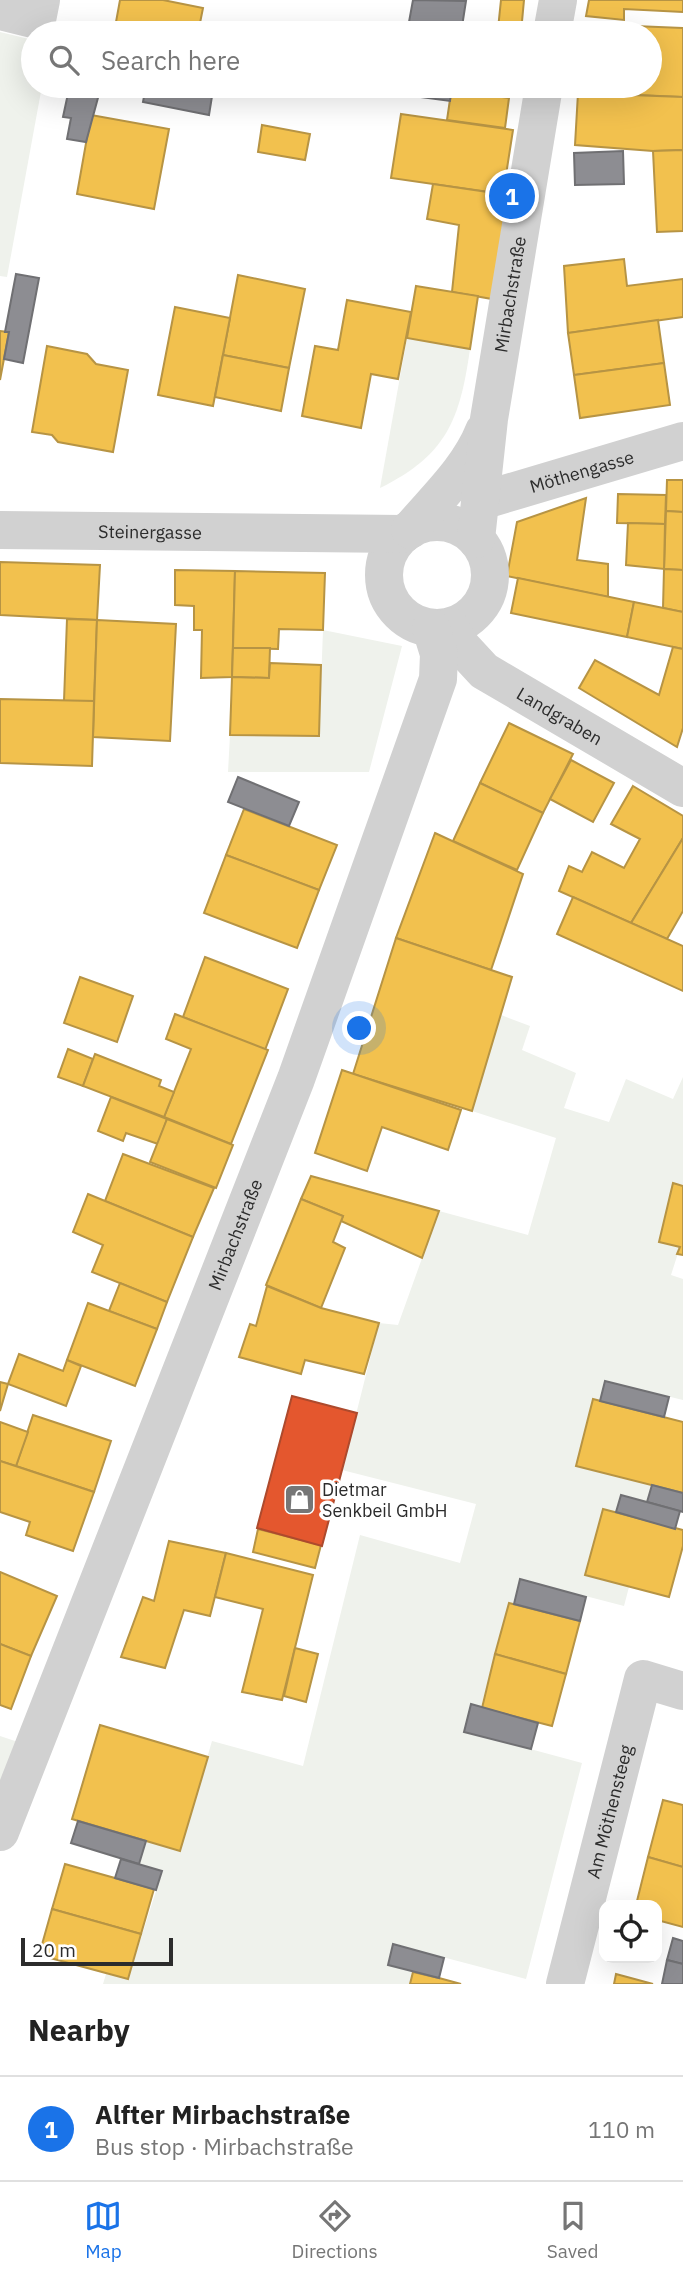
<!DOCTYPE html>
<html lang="en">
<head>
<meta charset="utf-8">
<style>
  body { margin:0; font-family:"IBM Plex Sans",sans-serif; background:#f2f2f2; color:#222 }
  .controls { position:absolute; right:21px; bottom:21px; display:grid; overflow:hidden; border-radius:14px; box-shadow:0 7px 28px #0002 }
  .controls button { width:63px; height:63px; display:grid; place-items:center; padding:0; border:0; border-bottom:2px solid #e0e0e0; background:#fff; color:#222; font:35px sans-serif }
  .scale { position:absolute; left:21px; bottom:18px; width:152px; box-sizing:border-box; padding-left:7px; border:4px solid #2c2c2c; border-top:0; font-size:19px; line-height:24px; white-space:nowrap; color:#2c2c2c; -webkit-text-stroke:5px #fff; paint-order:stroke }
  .you { position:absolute; left:360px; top:1029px; width:24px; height:24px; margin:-18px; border:5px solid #fff; border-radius:50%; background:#1a73e8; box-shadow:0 0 0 10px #1a73e833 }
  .badge { display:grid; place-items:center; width:46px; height:46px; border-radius:50%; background:#1a73e8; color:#fff; font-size:23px; font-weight:700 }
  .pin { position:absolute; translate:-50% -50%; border:4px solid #fff; box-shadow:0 2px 7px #0006 }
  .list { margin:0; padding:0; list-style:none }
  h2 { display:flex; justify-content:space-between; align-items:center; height:91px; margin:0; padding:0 28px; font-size:30px }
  h2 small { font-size:23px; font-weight:400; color:#767676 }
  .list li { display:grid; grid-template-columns:46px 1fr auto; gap:21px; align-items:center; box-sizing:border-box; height:105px; padding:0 28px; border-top:2px solid #e0e0e0 }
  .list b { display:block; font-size:26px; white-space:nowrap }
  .list p { margin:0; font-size:23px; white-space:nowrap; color:#767676 }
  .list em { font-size:23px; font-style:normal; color:#767676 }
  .icon { flex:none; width:38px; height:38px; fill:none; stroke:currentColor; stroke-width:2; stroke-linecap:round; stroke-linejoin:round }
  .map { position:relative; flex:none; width:683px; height:1984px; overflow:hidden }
  .search { position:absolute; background:#fff; box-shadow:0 7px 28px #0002; left:21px; right:21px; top:21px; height:77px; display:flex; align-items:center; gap:18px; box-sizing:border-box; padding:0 24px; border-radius:38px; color:#767676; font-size:26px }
  .sheet { height:196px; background:#fff }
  nav { display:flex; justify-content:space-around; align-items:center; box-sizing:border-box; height:98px; border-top:2px solid #e0e0e0; background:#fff; font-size:19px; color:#767676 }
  nav a { display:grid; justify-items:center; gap:4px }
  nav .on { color:#1a73e8 }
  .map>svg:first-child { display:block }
  .green { fill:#eff2ec }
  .homes { fill:#f2c14e; stroke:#b79444; stroke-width:2 }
  .shops { fill:#e4572e; stroke:#ad4a2d; stroke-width:2 }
  .industry { fill:#8d8d92; stroke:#707073; stroke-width:2 }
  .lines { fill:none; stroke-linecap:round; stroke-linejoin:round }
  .street { stroke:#d1d1d1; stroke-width:38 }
  .labels { text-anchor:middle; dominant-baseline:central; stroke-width:7; stroke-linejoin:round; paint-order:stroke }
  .street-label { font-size:18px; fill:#2c2c2c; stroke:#fff }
  .poi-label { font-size:18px; fill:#2c2c2c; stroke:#fff; text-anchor:start }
</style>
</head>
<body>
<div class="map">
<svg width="683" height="1984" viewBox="0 0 683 1984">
  <rect width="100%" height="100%" fill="#fff"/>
  <g class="green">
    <polygon points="0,32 33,40 33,86 42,86 7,277 0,276"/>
    <path d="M407,338L470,349C460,419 447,455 380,488Z"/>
    <polygon points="323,630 402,646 369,772 228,772 230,735 319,736"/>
    <polygon points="501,1015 530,1026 522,1050 576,1073 564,1108 609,1122 626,1079 673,1099 683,1077 683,1186 673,1184 659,1241 680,1247 671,1275 683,1279 683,1400 605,1381 600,1401 593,1399 576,1466 652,1485 647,1502 621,1495 616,1512 603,1509 586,1575 629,1587 624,1606 520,1579 514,1604 509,1604 481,1707 471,1704 464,1731 582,1763 526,1979 393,1944 388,1965 413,1972 410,1984 103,1984 106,1974 128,1979 162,1872 139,1864 146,1841 180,1851 212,1741 303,1766 360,1535 460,1563 476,1504 342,1470 379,1323 398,1325 439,1211 528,1235 556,1138 472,1111"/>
    <polygon points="0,1736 21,1743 0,1790"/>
  </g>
  <g class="homes">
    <polygon points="120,0 163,0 203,8 198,33 114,33"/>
    <polygon points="501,0 524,0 521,32 498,29"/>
    <polygon points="589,0 683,0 683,12 624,9 624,20 586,16"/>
    <polygon points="585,24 683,28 683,97 636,95 636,86 650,86 650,33 584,33"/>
    <polygon points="462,27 498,29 521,33 461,33"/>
    <polygon points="452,86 473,86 473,93 509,98 505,128 447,120"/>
    <polygon points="578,93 683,97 683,150 653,151 575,145"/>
    <polygon points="401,114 513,130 503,194 391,178"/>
    <polygon points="91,115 169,129 154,209 77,194"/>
    <polygon points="262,125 310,134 305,160 258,152"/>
    <polygon points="683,150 683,231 657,232 653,151"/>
    <polygon points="433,184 508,195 492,299 452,292 459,225 427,219"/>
    <polygon points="624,259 627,286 683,279 683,317 568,333 564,266"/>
    <polygon points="238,275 305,289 289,368 223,355"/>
    <polygon points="416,286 478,296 470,349 407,338"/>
    <polygon points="347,300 411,312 398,379 371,374 361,428 302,416 315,346 338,350"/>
    <polygon points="175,307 230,318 213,406 158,395"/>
    <polygon points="658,320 664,363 574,375 568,333"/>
    <polygon points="0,331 9,332 0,380"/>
    <polygon points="47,346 87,354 96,364 128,370 113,452 58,442 52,435 32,432"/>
    <polygon points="223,355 289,368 281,411 215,397"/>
    <polygon points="664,363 670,405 580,418 574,375"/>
    <polygon points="667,480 683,480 683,512 666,511"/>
    <polygon points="618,494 666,495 665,524 617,523"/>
    <polygon points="586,498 577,560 608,564 608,597 507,576 517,522"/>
    <polygon points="666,511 683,512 683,570 664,569"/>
    <polygon points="628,523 665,524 664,569 626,565"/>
    <polygon points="0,562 100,565 97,620 0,615"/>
    <polygon points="664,569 683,570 683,612 663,608"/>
    <polygon points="175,570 235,571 232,677 201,678 202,630 194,630 194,606 175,605"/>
    <polygon points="235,571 325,573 323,630 279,629 278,649 233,648"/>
    <polygon points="518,578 634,602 627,637 511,613"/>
    <polygon points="634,602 683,612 683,649 627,637"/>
    <polygon points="67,619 97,620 94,701 64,701"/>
    <polygon points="97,620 176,624 170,741 93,737"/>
    <polygon points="673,647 683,649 683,728 677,747 579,688 595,660 659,695"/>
    <polygon points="233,648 270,648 269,678 232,677"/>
    <polygon points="270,663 321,665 319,736 230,735 232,677 269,678"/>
    <polygon points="0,699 94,701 92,766 0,763"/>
    <polygon points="509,723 573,754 543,813 480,783"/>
    <polygon points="571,760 614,783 593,822 550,799"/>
    <polygon points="480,783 543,813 517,870 453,841"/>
    <polygon points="633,786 683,816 683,838 631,923 559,891 569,866 582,872 592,852 624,868 640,839 611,824"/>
    <polygon points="244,809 337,845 319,890 226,855"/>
    <polygon points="435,833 523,874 491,970 396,938"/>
    <polygon points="683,838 683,911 667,939 631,923"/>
    <polygon points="226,855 319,890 297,948 204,913"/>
    <polygon points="573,897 683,946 683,991 557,934"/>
    <polygon points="396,938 512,977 472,1111 353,1074"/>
    <polygon points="205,957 288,989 265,1050 183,1017"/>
    <polygon points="80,977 133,996 117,1042 64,1023"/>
    <polygon points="175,1014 268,1050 231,1144 164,1117 191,1049 166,1039"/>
    <polygon points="68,1049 93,1059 83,1086 58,1077"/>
    <polygon points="95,1054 161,1080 159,1086 174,1092 164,1117 83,1086"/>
    <polygon points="342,1070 461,1110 448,1150 382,1127 367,1171 315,1153"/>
    <polygon points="111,1097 167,1119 158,1144 126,1133 123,1141 98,1131"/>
    <polygon points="167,1119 233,1145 216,1188 150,1162"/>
    <polygon points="123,1154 214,1188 193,1237 105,1201"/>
    <polygon points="311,1176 439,1211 422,1258 341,1221 343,1216 301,1199"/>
    <polygon points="673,1183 683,1186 683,1255 677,1254 680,1247 659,1242"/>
    <polygon points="88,1194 193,1237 167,1302 92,1272 103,1245 73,1232"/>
    <polygon points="301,1199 343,1216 333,1242 345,1248 321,1308 266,1285"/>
    <polygon points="120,1283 167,1302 157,1329 109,1311"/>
    <polygon points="267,1286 321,1308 379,1323 364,1374 305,1360 301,1374 239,1357 250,1324 256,1326"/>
    <polygon points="88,1303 157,1329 135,1386 67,1360"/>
    <polygon points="19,1354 63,1371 67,1360 81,1366 66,1406 8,1384"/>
    <polygon points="0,1382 8,1384 0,1411"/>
    <polygon points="593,1399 683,1422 683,1493 576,1466"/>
    <polygon points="33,1415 111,1441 94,1492 16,1466"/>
    <polygon points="0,1422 28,1432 16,1466 0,1461"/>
    <polygon points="0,1461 94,1492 73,1551 26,1535 30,1522 0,1512"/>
    <polygon points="603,1509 683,1530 683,1546 669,1597 585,1575"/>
    <polygon points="258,1529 321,1545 315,1568 253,1552"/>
    <polygon points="169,1541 226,1553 210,1616 184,1610 165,1668 121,1657 143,1597 154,1601"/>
    <polygon points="226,1553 313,1575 282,1700 242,1692 263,1609 215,1597"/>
    <polygon points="0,1572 57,1596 31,1656 0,1644"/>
    <polygon points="509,1603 580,1621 566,1674 495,1654"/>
    <polygon points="0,1644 31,1656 11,1709 0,1705"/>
    <polygon points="295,1648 318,1654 306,1702 284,1696"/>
    <polygon points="495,1654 566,1674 552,1726 482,1708"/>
    <polygon points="100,1725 208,1757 180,1851 72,1819"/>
    <polygon points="663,1800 683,1805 683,1867 648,1857"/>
    <polygon points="648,1857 683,1867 683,1927 657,1920 657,1905 636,1905"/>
    <polygon points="65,1864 154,1889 141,1934 52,1909"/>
    <polygon points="52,1909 141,1934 128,1979 39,1955"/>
    <polygon points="413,1972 439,1978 461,1984 410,1984"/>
    <polygon points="616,1974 653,1984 614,1984"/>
  </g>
  <polygon class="shops" points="292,1396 357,1413 322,1546 257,1528"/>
  <g class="industry">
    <polygon points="413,0 466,1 461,33 407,33"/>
    <polygon points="146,86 193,86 213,90 209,115 143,102"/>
    <polygon points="398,86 452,86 450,101 397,94"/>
    <polygon points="69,89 99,94 86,142 67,139 71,118 63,117"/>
    <polygon points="623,151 624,184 575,185 574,153"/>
    <polygon points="16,274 39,278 23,363 4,359 9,332 5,332"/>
    <polygon points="238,777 299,802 289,826 228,802"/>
    <polygon points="605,1381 669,1397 664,1417 600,1401"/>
    <polygon points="652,1485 683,1493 683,1512 647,1502"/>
    <polygon points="621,1495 680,1511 675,1529 616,1512"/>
    <polygon points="520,1579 586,1597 580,1621 514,1604"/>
    <polygon points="471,1704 538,1723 531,1749 464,1732"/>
    <polygon points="78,1821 146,1841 139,1864 71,1843"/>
    <polygon points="121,1859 162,1871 156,1890 115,1878"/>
    <polygon points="673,1938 683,1941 683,1964 667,1960"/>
    <polygon points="393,1944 444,1958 439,1978 388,1965"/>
    <polygon points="667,1960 683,1964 683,1984 662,1984"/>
  </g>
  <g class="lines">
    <g class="street">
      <polyline points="0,11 37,20 41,0"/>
      <polyline points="552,33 558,0"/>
      <path id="s1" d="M481,501L683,441"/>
      <circle cx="437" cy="575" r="53"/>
      <path id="s2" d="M0,530L404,534"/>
      <path d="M410,530C436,499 469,469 484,431"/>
      <path id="s3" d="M476,539L489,419L544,86"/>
      <path id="s4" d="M450,627L459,644L484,671L683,788"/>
      <path id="s5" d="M0,1832L296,1079L438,679L439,654L431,628"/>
      <path id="s6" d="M565,1984L643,1679L683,1691"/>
    </g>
  </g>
  <defs>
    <symbol id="shop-square" viewBox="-11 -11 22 22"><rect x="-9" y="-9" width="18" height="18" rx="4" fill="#767676" stroke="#fff"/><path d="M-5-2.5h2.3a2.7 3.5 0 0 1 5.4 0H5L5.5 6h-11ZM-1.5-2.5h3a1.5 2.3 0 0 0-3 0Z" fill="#fff"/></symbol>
  </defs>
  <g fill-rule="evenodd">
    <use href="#shop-square" x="282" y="1482" width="35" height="35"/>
  </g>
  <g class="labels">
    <g class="street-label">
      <text stroke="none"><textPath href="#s3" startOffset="247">Mirbachstraße</textPath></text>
      <text stroke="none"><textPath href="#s1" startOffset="105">Möthengasse</textPath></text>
      <text stroke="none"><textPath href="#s2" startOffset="150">Steinergasse</textPath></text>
      <text stroke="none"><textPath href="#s4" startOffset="144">Landgraben</textPath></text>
      <text stroke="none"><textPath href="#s5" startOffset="642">Mirbachstraße</textPath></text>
      <text stroke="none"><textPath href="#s6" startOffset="178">Am Möthensteeg</textPath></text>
    </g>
    <g class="poi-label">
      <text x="322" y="1489">Dietmar<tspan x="322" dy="21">Senkbeil GmbH</tspan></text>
    </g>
  </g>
</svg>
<div class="controls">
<button><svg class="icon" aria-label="locate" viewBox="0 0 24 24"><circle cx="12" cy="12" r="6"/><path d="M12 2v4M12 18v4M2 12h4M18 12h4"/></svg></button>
</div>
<div class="scale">20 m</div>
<div class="you"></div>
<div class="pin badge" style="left:512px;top:196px">1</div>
<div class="search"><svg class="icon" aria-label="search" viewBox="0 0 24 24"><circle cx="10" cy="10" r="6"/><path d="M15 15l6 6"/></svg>Search here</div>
</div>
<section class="sheet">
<h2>Nearby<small></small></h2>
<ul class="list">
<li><span class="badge">1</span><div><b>Alfter Mirbachstraße</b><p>Bus stop · Mirbachstraße</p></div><em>110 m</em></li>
</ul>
</section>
<nav>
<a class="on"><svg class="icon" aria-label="map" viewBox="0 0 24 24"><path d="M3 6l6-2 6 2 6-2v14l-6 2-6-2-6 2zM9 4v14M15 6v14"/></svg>Map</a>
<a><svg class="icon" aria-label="directions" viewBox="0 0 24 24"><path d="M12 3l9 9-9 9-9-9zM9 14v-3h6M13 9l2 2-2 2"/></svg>Directions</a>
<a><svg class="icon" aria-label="saved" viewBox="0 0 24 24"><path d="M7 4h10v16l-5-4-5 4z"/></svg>Saved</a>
</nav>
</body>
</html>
